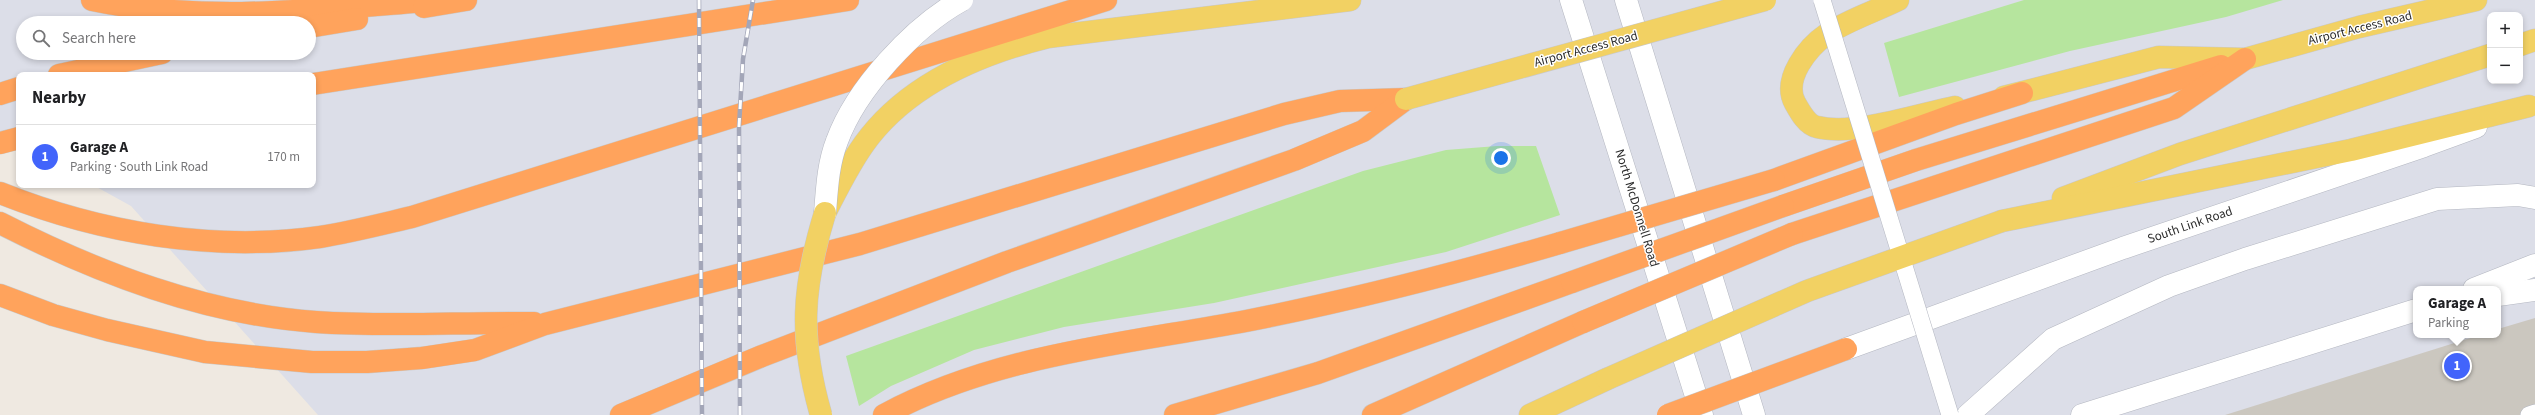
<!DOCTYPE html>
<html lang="en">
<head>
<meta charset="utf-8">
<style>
  body { margin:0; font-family:"Source Sans 3",sans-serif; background:#f6f6f6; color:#202124 }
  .controls { position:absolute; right:12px; top:12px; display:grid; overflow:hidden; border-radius:8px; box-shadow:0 2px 6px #0003 }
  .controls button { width:36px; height:36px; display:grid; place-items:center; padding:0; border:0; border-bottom:1px solid #e0e0e0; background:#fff; color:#202124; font:20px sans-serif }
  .you { position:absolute; left:1501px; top:158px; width:14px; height:14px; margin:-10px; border:3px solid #fff; border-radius:50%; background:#1a73e8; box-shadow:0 0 0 6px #1a73e833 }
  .badge { display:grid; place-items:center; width:26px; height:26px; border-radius:50%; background:#4264fb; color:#fff; font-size:13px; font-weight:700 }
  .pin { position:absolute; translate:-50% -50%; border:2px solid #fff; box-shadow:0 1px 4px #0006 }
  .popup { position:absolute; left:2413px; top:286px; width:88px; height:52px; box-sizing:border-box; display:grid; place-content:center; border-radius:8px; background:#fff; filter:drop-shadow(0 1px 3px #0005); font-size:13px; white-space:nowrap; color:#757577 }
  .popup b { font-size:15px; color:#202124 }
  .popup::after { content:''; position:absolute; left:50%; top:100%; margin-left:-8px; border:8px solid transparent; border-top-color:#fff }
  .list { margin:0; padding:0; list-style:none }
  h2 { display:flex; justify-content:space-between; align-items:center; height:52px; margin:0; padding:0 16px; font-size:17px }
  h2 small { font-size:13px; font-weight:400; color:#757577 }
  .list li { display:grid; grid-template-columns:26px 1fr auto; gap:12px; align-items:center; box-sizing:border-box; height:64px; padding:0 16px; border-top:1px solid #e0e0e0 }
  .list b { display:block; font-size:15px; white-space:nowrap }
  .list p { margin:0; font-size:13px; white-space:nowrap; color:#757577 }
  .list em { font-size:13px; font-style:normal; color:#757577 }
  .icon { flex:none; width:22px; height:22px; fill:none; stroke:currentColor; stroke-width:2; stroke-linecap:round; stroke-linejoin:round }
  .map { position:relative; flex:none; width:2535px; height:415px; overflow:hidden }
  .search { position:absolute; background:#fff; box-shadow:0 2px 6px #0003; left:16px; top:16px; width:300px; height:44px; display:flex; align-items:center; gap:10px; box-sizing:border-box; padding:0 14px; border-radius:22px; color:#757577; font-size:15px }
  .panel { position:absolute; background:#fff; box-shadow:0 2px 6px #0003; left:16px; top:72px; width:300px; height:116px; border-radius:8px }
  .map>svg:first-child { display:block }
  .airport { fill:#dcdee8; fill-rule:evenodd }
  .green { fill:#b6e59e }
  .building { fill:#cbc7bf }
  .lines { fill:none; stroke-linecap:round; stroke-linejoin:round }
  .lane-casing { stroke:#b4b7c1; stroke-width:18 }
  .secondary-casing { stroke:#b4b7c1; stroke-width:23 }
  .primary-casing { stroke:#c9c9c9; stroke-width:23 }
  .highway-casing { stroke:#c9c9c9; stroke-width:23 }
  .lane { stroke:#fff; stroke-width:17 }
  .secondary { stroke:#fff; stroke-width:22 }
  .primary { stroke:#f2d163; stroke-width:22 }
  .highway { stroke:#ffa35c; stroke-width:22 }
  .rail-casing { stroke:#a3a6b8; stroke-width:4.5 }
  .rail { stroke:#fff; stroke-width:3; stroke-dasharray:9; stroke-linecap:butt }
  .lane-bridge-casing { stroke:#b4b7c1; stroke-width:18; stroke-linecap:butt }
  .secondary-bridge-casing { stroke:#b4b7c1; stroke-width:23; stroke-linecap:butt }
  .primary-bridge-casing { stroke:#c9c9c9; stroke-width:23; stroke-linecap:butt }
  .highway-bridge-casing { stroke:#c9c9c9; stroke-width:23; stroke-linecap:butt }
  .lane-bridge { stroke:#fff; stroke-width:17 }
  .secondary-bridge { stroke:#fff; stroke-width:22 }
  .primary-bridge { stroke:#f2d163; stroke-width:22 }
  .highway-bridge { stroke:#ffa35c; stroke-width:22 }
  .labels { text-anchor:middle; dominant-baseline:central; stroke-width:3; stroke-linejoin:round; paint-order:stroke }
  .street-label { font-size:13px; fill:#2e2e2e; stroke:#fff }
</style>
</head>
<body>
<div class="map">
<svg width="2535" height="415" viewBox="0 0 2535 415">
  <rect width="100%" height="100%" fill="#efe9e1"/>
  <path class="airport" d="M0,0H2535V415H318L131,206L93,185H313V75H19V143L0,133ZM2490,15H2520V81H2490ZM23,23H309V53H23ZM2416,289H2498V335H2416Z"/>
  <g class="green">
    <polygon points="2024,0 2283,0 2226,17 2070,51 1899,97 1884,43"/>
    <polygon points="1497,146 1536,146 1560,215 1446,252 1214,303 1064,327 974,350 891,386 859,406 846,356 1363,171 1446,150"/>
  </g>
  <polygon class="building" points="2535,318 2535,415 2225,415 2480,335 2498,335 2498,329"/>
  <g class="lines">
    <defs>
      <polyline id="lane" points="2529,415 2535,413"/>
      <g id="secondary">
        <polyline points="1571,0 1702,415"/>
        <polyline points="1626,0 1754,415"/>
        <polyline points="2474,289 2535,265"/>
        <polyline points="2498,295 2535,290"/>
        <polyline points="1846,349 2123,248 2424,146 2476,127"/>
        <polyline points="1968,415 2053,339 2169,286 2245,259 2437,199 2518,195 2535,198"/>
        <polyline points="2082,415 2416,310"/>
      </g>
      <g id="primary">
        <path d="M1898,0C1876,11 1848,20 1827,34C1808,47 1782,79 1795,103C1800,112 1807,125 1817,127C1855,136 1916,115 1955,107"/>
        <polyline points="2520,45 2535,40"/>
        <polyline points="2004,97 2159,57 2245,59 2359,27 2476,0"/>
        <polyline points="2063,198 2180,154 2490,55"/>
        <path d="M825,213C837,189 849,165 864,144C907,84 979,54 1048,37L1350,0"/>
        <polyline points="2002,221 2351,150 2529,106"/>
        <polyline points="1530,415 1607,379"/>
      </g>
      <g id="highway">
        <path d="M92,0C207,24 323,9 439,0"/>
        <polyline points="424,7 466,0"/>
        <polyline points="309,27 357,19"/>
        <polyline points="59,75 162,53"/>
        <polyline points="313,84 848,0"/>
        <polyline points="0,94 19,88"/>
        <polyline points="0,143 19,138"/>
        <polyline points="1774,180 1956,114 2022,93"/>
        <path d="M0,193C100,233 213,252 320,237C351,232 382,224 412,217L1106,0"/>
        <polyline points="1783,206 1916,160 2221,66"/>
        <path d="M0,223C98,273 205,314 316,322C389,327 461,322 534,323"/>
        <polyline points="1792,234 2174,108 2245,59"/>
        <polyline points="0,295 53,315 107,330 205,352 312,362 367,362 422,358 475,350 545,324 860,244 1284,114 1340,101 1406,99"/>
        <polyline points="621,415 762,356 1007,262 1294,160 1363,131 1406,99"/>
        <path d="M884,415C995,355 1124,344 1246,321C1352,300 1457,273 1560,243"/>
        <polyline points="1175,415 1318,373 1572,282"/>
        <polyline points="1373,415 1583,322"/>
      </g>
    </defs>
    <use href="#lane" class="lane-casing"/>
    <use href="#secondary" class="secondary-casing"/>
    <use href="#primary" class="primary-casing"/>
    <use href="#highway" class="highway-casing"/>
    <use href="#lane" class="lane"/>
    <use href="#secondary" class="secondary"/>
    <use href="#primary" class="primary"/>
    <use href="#highway" class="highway"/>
    <defs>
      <g id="rail">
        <polyline points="699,0 702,415"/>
        <polyline points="740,415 739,126 743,59 753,0"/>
      </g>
    </defs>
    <use href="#rail" class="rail-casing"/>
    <use href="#rail" class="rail"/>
    <defs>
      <polyline id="lane-bridge" points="1822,0 1950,415"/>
      <path id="secondary-bridge" d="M825,213C827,188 828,164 837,141C856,89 913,27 962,0"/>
      <g id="primary-bridge">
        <polyline points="1406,99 1765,0"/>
        <polyline points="1607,379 1807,291 2002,221"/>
        <path d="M821,415C799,338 802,288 825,213"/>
      </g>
      <g id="highway-bridge">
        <polyline points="1560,243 1774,180"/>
        <polyline points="1572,282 1783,206"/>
        <polyline points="1583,322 1792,234"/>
        <polyline points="1668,415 1846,349"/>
      </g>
    </defs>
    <use href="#lane-bridge" class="lane-bridge-casing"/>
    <use href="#secondary-bridge" class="secondary-bridge-casing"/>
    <use href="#primary-bridge" class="primary-bridge-casing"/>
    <use href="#highway-bridge" class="highway-bridge-casing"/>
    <use href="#lane-bridge" class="lane-bridge"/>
    <use href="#secondary-bridge" class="secondary-bridge"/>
    <use href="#primary-bridge" class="primary-bridge"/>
    <use href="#highway-bridge" class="highway-bridge"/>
  </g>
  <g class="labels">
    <g class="street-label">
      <text transform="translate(2360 28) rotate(-14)">Airport Access Road</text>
      <text transform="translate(1586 49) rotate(-15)">Airport Access Road</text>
      <text transform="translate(1637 208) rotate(73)">North McDonnell Road</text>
      <text transform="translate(2190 225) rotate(-19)">South Link Road</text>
    </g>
  </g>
</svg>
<div class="controls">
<button>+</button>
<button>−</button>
</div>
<div class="you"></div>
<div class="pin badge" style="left:2457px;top:366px">1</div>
<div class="popup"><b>Garage A</b>Parking</div>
<div class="search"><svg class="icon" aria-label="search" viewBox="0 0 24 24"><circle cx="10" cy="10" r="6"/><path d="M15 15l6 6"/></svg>Search here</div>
<section class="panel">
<h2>Nearby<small></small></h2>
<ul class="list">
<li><span class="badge">1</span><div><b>Garage A</b><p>Parking · South Link Road</p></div><em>170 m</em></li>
</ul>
</section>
</div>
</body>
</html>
